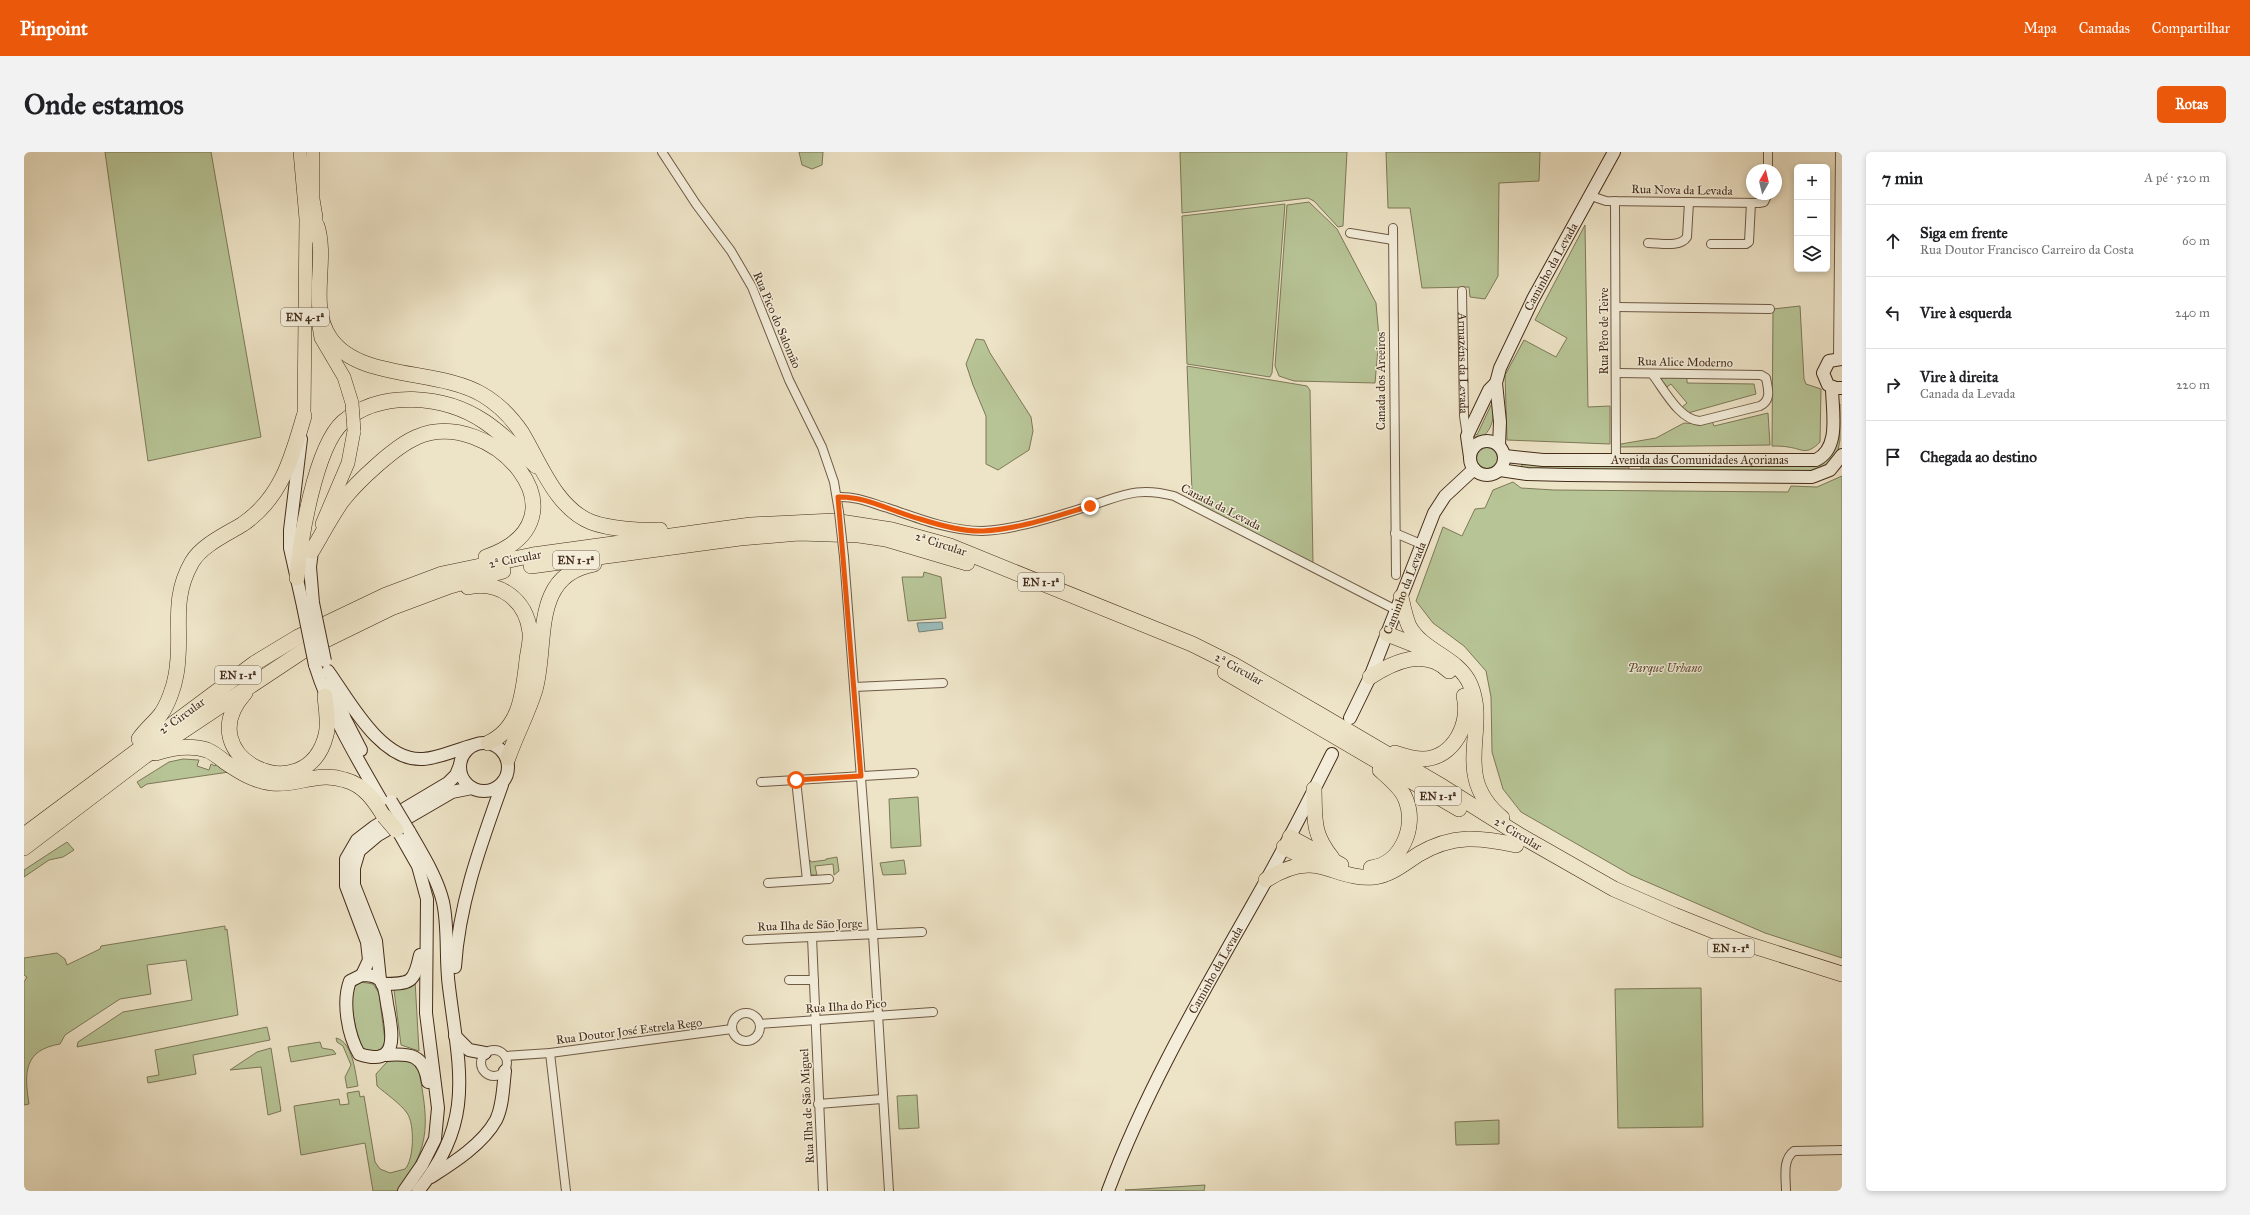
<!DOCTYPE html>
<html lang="pt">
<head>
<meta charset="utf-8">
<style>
  body { margin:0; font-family:"IM FELL Great Primer",serif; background:#f2f2f2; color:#202124 }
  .controls { position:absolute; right:12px; top:12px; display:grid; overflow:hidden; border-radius:6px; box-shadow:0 2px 6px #0003 }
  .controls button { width:36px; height:36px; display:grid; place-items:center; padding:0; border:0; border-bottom:1px solid #e0e0e0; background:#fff; color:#202124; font:20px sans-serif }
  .compass { position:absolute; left:1722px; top:12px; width:36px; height:36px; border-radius:50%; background:#fff; box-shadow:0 2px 6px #0003; rotate:8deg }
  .stop { position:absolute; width:12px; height:12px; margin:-9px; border:3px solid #ea580c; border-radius:50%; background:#fff }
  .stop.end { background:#ea580c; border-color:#fff; box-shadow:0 1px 4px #0008 }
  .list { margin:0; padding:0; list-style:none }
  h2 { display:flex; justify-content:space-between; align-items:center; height:52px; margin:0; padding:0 16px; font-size:17px }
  h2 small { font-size:13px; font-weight:400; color:#757577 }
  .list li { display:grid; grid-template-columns:26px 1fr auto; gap:12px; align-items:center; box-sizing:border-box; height:72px; padding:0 16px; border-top:1px solid #e0e0e0 }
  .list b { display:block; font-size:15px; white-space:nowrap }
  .list p { margin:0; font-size:13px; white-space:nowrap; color:#757577 }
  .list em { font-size:13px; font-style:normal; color:#757577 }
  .icon { flex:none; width:22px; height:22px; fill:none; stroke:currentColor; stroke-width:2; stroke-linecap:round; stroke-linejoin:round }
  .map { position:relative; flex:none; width:1818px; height:1039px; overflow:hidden; border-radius:6px }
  header { display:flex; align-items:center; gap:24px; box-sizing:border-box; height:56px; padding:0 20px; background:#ea580c; color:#fff }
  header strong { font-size:19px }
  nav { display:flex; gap:22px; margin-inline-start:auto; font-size:14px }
  .intro { display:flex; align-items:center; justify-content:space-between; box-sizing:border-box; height:96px; padding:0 24px }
  h1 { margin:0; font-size:28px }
  .button { padding:10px 18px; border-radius:6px; background:#ea580c; color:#fff; font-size:14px; font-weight:700 }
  main { display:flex; gap:24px; padding:0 24px }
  aside { flex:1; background:#fff; border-radius:6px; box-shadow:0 2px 6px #0003 }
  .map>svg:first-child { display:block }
  .green { fill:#b7c496; stroke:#7e7858 }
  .water { fill:#9bbdbc; stroke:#79837b }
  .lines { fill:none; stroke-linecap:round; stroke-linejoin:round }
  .street-casing { stroke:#6f5a45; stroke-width:10 }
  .secondary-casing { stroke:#452c1a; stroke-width:14 }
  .primary-casing { stroke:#452c1a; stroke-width:14 }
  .highway-casing { stroke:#452c1a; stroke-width:16 }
  .street { stroke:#f3edda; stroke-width:8 }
  .secondary { stroke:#f3edda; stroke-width:12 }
  .primary { stroke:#ede3c6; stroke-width:13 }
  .highway { stroke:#ede3c6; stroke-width:15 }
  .street-bridge-casing { stroke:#6f5a45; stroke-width:10; stroke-linecap:butt }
  .secondary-bridge-casing { stroke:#452c1a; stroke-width:14; stroke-linecap:butt }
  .primary-bridge-casing { stroke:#452c1a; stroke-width:14; stroke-linecap:butt }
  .highway-bridge-casing { stroke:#452c1a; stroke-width:16; stroke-linecap:butt }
  .street-bridge { stroke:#f3edda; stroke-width:8 }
  .secondary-bridge { stroke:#f3edda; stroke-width:12 }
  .primary-bridge { stroke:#ede3c6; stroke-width:13 }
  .highway-bridge { stroke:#ede3c6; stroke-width:15 }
  .route { stroke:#ea580c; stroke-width:5 }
  .labels { text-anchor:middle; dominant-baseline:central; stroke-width:3; stroke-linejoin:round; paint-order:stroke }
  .shield { fill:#f3edda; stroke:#796654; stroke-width:1 }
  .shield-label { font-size:11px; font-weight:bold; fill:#452c1a }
  .street-label { font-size:12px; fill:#452c1a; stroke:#f3edda }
  .park-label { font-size:12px; font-style:italic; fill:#5c4a33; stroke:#f3edda }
</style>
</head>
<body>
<header>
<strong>Pinpoint</strong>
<nav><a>Mapa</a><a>Camadas</a><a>Compartilhar</a></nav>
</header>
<div class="intro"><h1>Onde estamos</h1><a class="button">Rotas</a></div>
<main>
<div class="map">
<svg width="1818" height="1039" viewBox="0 0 1818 1039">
  <rect width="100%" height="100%" fill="#ede3c6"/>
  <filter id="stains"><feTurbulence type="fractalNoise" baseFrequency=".005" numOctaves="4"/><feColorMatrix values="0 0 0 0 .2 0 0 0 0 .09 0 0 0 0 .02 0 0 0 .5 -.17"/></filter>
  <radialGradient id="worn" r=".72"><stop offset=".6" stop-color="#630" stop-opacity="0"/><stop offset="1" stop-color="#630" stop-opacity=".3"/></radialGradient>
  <g class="green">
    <polygon points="81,0 187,0 237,285 124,309"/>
    <polygon points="775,0 799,0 798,13 788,17 778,13"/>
    <polygon points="1156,0 1323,0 1319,74 1314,75 1290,49 1284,46 1158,61"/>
    <polygon points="1362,0 1516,0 1515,29 1475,31 1474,124 1461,147 1446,145 1445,135 1398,136 1386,56 1364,56"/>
    <polygon points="1285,50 1313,77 1352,151 1355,185 1351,231 1270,229 1255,224 1251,214 1263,53"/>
    <polygon points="1261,52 1248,221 1246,225 1163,212 1158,64"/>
    <polygon points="1561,73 1564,255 1586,254 1586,292 1483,288 1481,223 1500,188 1532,205 1543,186 1511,168"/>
    <path d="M1776,154L1780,227L1782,232L1797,237L1796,290C1782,304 1779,297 1764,295C1759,294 1753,294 1748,294L1749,157Z"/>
    <polygon points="952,187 960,188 966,201 1007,265 1009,279 1005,298 974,318 962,312 962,264 949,233 942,212"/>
    <polygon points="1163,214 1283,234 1286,238 1289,411 1171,350 1168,340"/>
    <polygon points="1663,225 1663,231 1730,232 1732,242 1664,261 1658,255 1663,251 1647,232 1643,235 1637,228 1639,226"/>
    <path d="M1466,240C1471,255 1472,275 1458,285H1451L1448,282L1449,279L1453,283L1468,251L1464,246Z"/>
    <path d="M1812,252H1816V288L1813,304L1807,312L1792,320L1617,321V315L1793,313C1818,292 1813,284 1812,252Z"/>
    <polygon points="1744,261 1746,293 1596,295 1597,292 1632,286 1660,271 1673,272 1688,269 1690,274"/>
    <circle cx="1462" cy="306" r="12"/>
    <polygon points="1498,312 1605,315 1605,320 1497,318"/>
    <polygon points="1818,324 1818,806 1741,781 1607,723 1497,660 1479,637 1468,600 1467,545 1462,519 1440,494 1409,471 1392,449 1419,375 1438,384 1451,357 1461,356 1469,338 1489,330 1497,336 1530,338 1764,340 1767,334 1793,335"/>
    <polygon points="900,420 917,425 922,466 884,469 878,425 899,425"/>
    <polygon points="159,607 175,608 173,614 185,618 187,612 191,614 193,612 205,620 123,632 117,636 113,630 145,610"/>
    <polygon points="894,645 897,694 867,696 865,647"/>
    <polygon points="43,690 50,698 39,705 25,708 0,725 0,718"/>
    <polygon points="813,705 815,719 810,723 809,712 791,714 793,723 788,723 784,720 783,711 786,708 787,710 802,708 802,707"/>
    <polygon points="880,708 882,722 859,723 856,711"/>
    <path d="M201,774V778L203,777L214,863L53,895L54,890L99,860L168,848L162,808L123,813L127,842L96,847L41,883L36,892C0,898 0,920 5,952L0,953V830L3,825L0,823V806L33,801L41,807L43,813L76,797L77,794Z"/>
    <polygon points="391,828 395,899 377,893 370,838 387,833"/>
    <path d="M337,830L349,832L355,841L361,889L358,896L351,900L340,899C333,887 323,846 331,834Z"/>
    <polygon points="1677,836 1679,975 1594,976 1591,837"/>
    <polygon points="243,875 246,888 169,903 172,922 124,931 123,925 135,923 131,898"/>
    <path d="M312,886C329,890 331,920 334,934L323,936L321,925L327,913L319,894L313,890Z"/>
    <polygon points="296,890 298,896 309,898 312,902 267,910 264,895"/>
    <polygon points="247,896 257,959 244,963 237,915 206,918 233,900"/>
    <path d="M380,905L394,914C404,968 409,994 373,1039H349L341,991L277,1003L270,954L315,947L316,953L325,952L323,941L335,939L336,945L340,944L351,1010L356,1017L366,1021L381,1017C390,1008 391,972 383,961C376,951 362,942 353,934L352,922L363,910Z"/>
    <polygon points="893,943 895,976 875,977 873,944"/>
    <polygon points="1475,968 1475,992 1432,993 1431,970"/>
    <polygon points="1181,1033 1180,1039 1101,1038"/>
  </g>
  <polygon class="water" points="918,470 919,477 895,480 893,471"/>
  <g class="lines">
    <defs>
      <g id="street">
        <polyline points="638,0 672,52 707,99 728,135 765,228 798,295 810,330 815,360"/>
        <polyline points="1744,18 1744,0"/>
        <polyline points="1567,44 1582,49 1735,51 1740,50 1744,42"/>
        <polyline points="1591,49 1592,309"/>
        <polyline points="1369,76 1372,423"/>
        <polyline points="1326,81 1369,88"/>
        <path d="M1624,91C1636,91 1656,96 1663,85L1665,50"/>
        <polyline points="1687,92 1722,92 1725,90 1727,51"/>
        <path id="s1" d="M1438,139L1440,264L1443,284"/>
        <polyline points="1592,155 1746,157"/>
        <polyline points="1814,206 1816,0"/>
        <path d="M1593,221L1737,223L1742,226C1744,237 1748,248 1736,254L1676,269C1655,268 1640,237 1628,222"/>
        <path d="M814,345C832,344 847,351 864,356C893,366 926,379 958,379C990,378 1034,364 1065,354C1098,344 1113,334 1150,344L1372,458"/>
        <polyline points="1371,381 1397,392"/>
        <polyline points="820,405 849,782 865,1039"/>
        <polyline points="830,535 919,531"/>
        <polyline points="772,628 783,728"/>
        <polyline points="737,630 890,621"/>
        <polyline points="744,731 805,727"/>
        <polyline points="788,785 799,1039"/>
        <polyline points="723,788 898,780"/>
        <polyline points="765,828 790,828"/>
        <circle cx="722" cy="875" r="14"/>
        <polyline points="736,872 909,860"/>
        <circle cx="470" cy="911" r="13"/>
        <polyline points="526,901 542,1039"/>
        <polyline points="482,904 526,901 708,877"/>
        <polyline points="794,952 858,947"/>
        <path d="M1762,1039C1762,1025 1758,1008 1770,999L1818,998"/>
      </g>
      <g id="secondary">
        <polyline points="1818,207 1805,209 1799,221 1804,233 1812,236 1818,236"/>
        <polyline points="277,287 266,378 266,396 279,454"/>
        <circle cx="1463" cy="306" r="17"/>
        <path id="s2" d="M1475,293L1476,270L1472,231L1476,216L1509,147L1590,0"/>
        <path id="s3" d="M1481,304L1519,308H1792C1817,296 1808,259 1808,235"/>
        <polyline points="1446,305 1443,284 1465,238 1472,231"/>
        <polyline points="1476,318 1503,322 1543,323 1788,325 1806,318 1818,303"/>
        <polyline points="288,399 286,415 289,451"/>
        <path d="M291,513C307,564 334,608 360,653"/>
        <path d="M304,519C325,548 357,610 399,607C416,606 433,597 450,593"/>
        <polyline points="307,529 321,567 337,598"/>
        <path id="s4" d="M1326,566L1346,525L1410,361L1421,344L1450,317"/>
        <circle cx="460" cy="615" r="24"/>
        <polyline points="373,677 394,714 403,747 402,861 414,956 411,987 398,1013 380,1039"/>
        <path d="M385,679C398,702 413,725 419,750C425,778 421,807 425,835C435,917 452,969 394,1039"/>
        <path d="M431,815C435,751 457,692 478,633"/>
        <polyline points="338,823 345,808 343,790 322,734 322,707 333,688 350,675 424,631 432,623 436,613"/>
        <path d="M338,823C344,823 351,823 356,828C362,834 362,849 364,857C369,884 374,915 335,902C324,883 318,850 326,829Z"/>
        <polyline points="356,828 352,789 330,733 330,716 335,699 354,683 428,640 448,636"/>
        <path d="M358,832C387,832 390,831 396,803"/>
        <polyline points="431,884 445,898 461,901"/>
        <path d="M362,903C387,901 400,903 404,930"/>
        <path d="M407,1025C429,1011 459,992 472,968C479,954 479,935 481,919"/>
        <path id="s5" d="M1084,1039C1122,937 1177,844 1230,750C1258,701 1283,652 1308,602"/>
      </g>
      <g id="primary">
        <polyline points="276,0 282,67 280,264"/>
        <polyline points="289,0 289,47 292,65 292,85"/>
        <polyline points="294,168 297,186 320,225 328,251"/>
        <polyline points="298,372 324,311 330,279"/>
      </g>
      <g id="highway">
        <path d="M293,74C304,109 284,154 306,186C335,229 414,216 459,243C474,252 488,266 498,281C516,311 532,356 567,370C585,377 617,379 636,378"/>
        <path d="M288,399C298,382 307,365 318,349C333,330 371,294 393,285C466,253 571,367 462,405"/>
        <polyline points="507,414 716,386 775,381 835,383 862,387 943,411"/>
        <path d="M273,426C276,389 291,295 319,270C357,237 421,243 461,270C480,283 496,299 512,314"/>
        <path d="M444,435C476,428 502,448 506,480C507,490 504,498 503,508C499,540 497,576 464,591"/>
        <path d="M1377,445C1379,454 1381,465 1385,474C1399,500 1434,505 1446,532C1466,578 1426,623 1478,666"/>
        <polyline points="1363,482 1404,498"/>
        <polyline points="1201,520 1435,657"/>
        <path d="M1346,525C1369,510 1401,495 1425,519"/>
        <path d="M221,541C163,605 282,662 302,583C305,572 302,556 301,544"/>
        <path d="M115,587C121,578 130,571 137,562C144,552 150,535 152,523C160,481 145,450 168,410C178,393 203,382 219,372C257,346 268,306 280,264"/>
        <path d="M132,601C147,596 167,593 183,598C190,601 196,606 201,610C216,620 230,629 248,631C273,634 293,619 321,628C340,633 350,648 360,664"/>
        <path d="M1371,601C1380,604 1389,607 1399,607C1430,606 1447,571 1440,544"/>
        <path d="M484,606C492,583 504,561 511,538C524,493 506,423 570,412"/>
        <path d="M1290,637C1291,668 1288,681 1308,706"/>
        <polyline points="0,683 231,511 274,485 362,443 418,422 509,403 727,373 810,369 868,378 926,394 1168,492 1210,513 1295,562 1419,635 1497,684 1590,737 1650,763 1720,791 1818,822"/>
        <polyline points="1266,685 1317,713"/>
        <polyline points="1260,695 1293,712"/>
        <polyline points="0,696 121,604 279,499 367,456 426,434 479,419"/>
        <path d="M1347,716C1377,712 1393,675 1382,648C1378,636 1365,626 1356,618"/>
        <path d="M1242,728C1259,717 1278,709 1299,715C1317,720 1331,727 1350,725C1367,723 1381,711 1395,702C1429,682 1456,685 1492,693"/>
      </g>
    </defs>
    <use href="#street" class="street-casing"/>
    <use href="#secondary" class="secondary-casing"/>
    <use href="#primary" class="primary-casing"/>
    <use href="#highway" class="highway-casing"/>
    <use href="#street" class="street"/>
    <use href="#secondary" class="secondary"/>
    <use href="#primary" class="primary"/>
    <use href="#highway" class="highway"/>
    <defs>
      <polyline id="street-bridge" points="815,360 820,405"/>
      <g id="secondary-bridge">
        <polyline points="289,451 301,509"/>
        <polyline points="279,454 291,513"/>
        <polyline points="367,649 385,679"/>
      </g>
      <polyline id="primary-bridge" points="328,251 330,279"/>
      <polyline id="highway-bridge" points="360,664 372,678"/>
    </defs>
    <use href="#street-bridge" class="street-bridge-casing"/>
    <use href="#secondary-bridge" class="secondary-bridge-casing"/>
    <use href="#primary-bridge" class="primary-bridge-casing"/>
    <use href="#highway-bridge" class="highway-bridge-casing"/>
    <use href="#street-bridge" class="street-bridge"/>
    <use href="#secondary-bridge" class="secondary-bridge"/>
    <use href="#primary-bridge" class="primary-bridge"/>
    <use href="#highway-bridge" class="highway-bridge"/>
  </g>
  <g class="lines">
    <path class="route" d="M772,628L837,624L814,345C842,344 869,360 896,367C915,373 939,380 959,379C995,377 1032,364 1066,354"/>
  </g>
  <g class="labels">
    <g class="shield">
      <rect x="257" y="156" width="48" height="18" rx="3"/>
      <rect x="529" y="399" width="46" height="18" rx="3"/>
      <rect x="994" y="421" width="46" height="18" rx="3"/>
      <rect x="191" y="514" width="46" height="18" rx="3"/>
      <rect x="1391" y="635" width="46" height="18" rx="3"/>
      <rect x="1684" y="787" width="46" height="18" rx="3"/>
    </g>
    <g class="shield-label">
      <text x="281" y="165">EN 4-1ª</text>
      <text x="552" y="408">EN 1-1ª</text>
      <text x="1017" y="430">EN 1-1ª</text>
      <text x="214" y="523">EN 1-1ª</text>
      <text x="1414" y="644">EN 1-1ª</text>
      <text x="1707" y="796">EN 1-1ª</text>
    </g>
    <g class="street-label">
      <text transform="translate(1658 38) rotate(1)">Rua Nova da Levada</text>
      <text stroke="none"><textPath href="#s2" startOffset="191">Caminho da Levada</textPath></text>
      <text transform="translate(753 168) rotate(67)">Rua Pico do Salomão</text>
      <text transform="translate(1580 179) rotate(-90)">Rua Pêro de Teive</text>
      <text transform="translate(1661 210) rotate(1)">Rua Alice Moderno</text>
      <text stroke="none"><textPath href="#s1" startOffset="72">Armazéns da Levada</textPath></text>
      <text transform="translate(1357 229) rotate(-90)">Canada dos Areeiros</text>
      <text stroke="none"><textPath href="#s3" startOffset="195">Avenida das Comunidades Açorianas</textPath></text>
      <text transform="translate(1197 355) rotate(27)">Canada da Levada</text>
      <text transform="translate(917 392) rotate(18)">2ª Circular</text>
      <text transform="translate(491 407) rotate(-11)">2ª Circular</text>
      <text stroke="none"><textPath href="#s4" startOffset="141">Caminho da Levada</textPath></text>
      <text transform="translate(1215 517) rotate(29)">2ª Circular</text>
      <text transform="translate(158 564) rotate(-36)">2ª Circular</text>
      <text transform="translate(1494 682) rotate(31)">2ª Circular</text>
      <text transform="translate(786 773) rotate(-2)">Rua Ilha de São Jorge</text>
      <text stroke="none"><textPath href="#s5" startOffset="246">Caminho da Levada</textPath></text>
      <text transform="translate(822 854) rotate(-4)">Rua Ilha do Pico</text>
      <text transform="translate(605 879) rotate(-7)">Rua Doutor José Estrela Rego</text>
      <text transform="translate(783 954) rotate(-93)">Rua Ilha de São Miguel</text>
    </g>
    <g class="park-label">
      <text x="1641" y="516">Parque Urbano</text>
    </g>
  </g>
  <rect width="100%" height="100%" filter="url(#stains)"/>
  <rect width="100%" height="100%" fill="url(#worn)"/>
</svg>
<div class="controls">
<button>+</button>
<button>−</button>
<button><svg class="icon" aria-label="layers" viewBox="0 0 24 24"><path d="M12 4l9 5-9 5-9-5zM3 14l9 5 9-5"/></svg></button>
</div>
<svg class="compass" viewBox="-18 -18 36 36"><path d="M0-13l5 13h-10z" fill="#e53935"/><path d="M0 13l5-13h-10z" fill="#757577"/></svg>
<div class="stop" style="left:772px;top:628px"></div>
<div class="stop end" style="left:1066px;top:354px"></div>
</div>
<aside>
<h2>7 min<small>A pé · 520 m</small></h2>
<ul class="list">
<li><svg class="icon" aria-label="ahead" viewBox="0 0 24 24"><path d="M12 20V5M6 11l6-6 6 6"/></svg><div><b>Siga em frente</b><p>Rua Doutor Francisco Carreiro da Costa</p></div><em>60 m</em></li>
<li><svg class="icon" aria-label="left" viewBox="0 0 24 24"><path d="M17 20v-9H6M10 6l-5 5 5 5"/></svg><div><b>Vire à esquerda</b></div><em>240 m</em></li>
<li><svg class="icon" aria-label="right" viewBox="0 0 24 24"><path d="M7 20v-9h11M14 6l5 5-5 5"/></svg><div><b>Vire à direita</b><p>Canada da Levada</p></div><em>220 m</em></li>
<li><svg class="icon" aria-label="arrive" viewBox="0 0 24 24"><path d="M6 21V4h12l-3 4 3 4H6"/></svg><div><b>Chegada ao destino</b></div></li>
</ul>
</aside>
</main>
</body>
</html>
